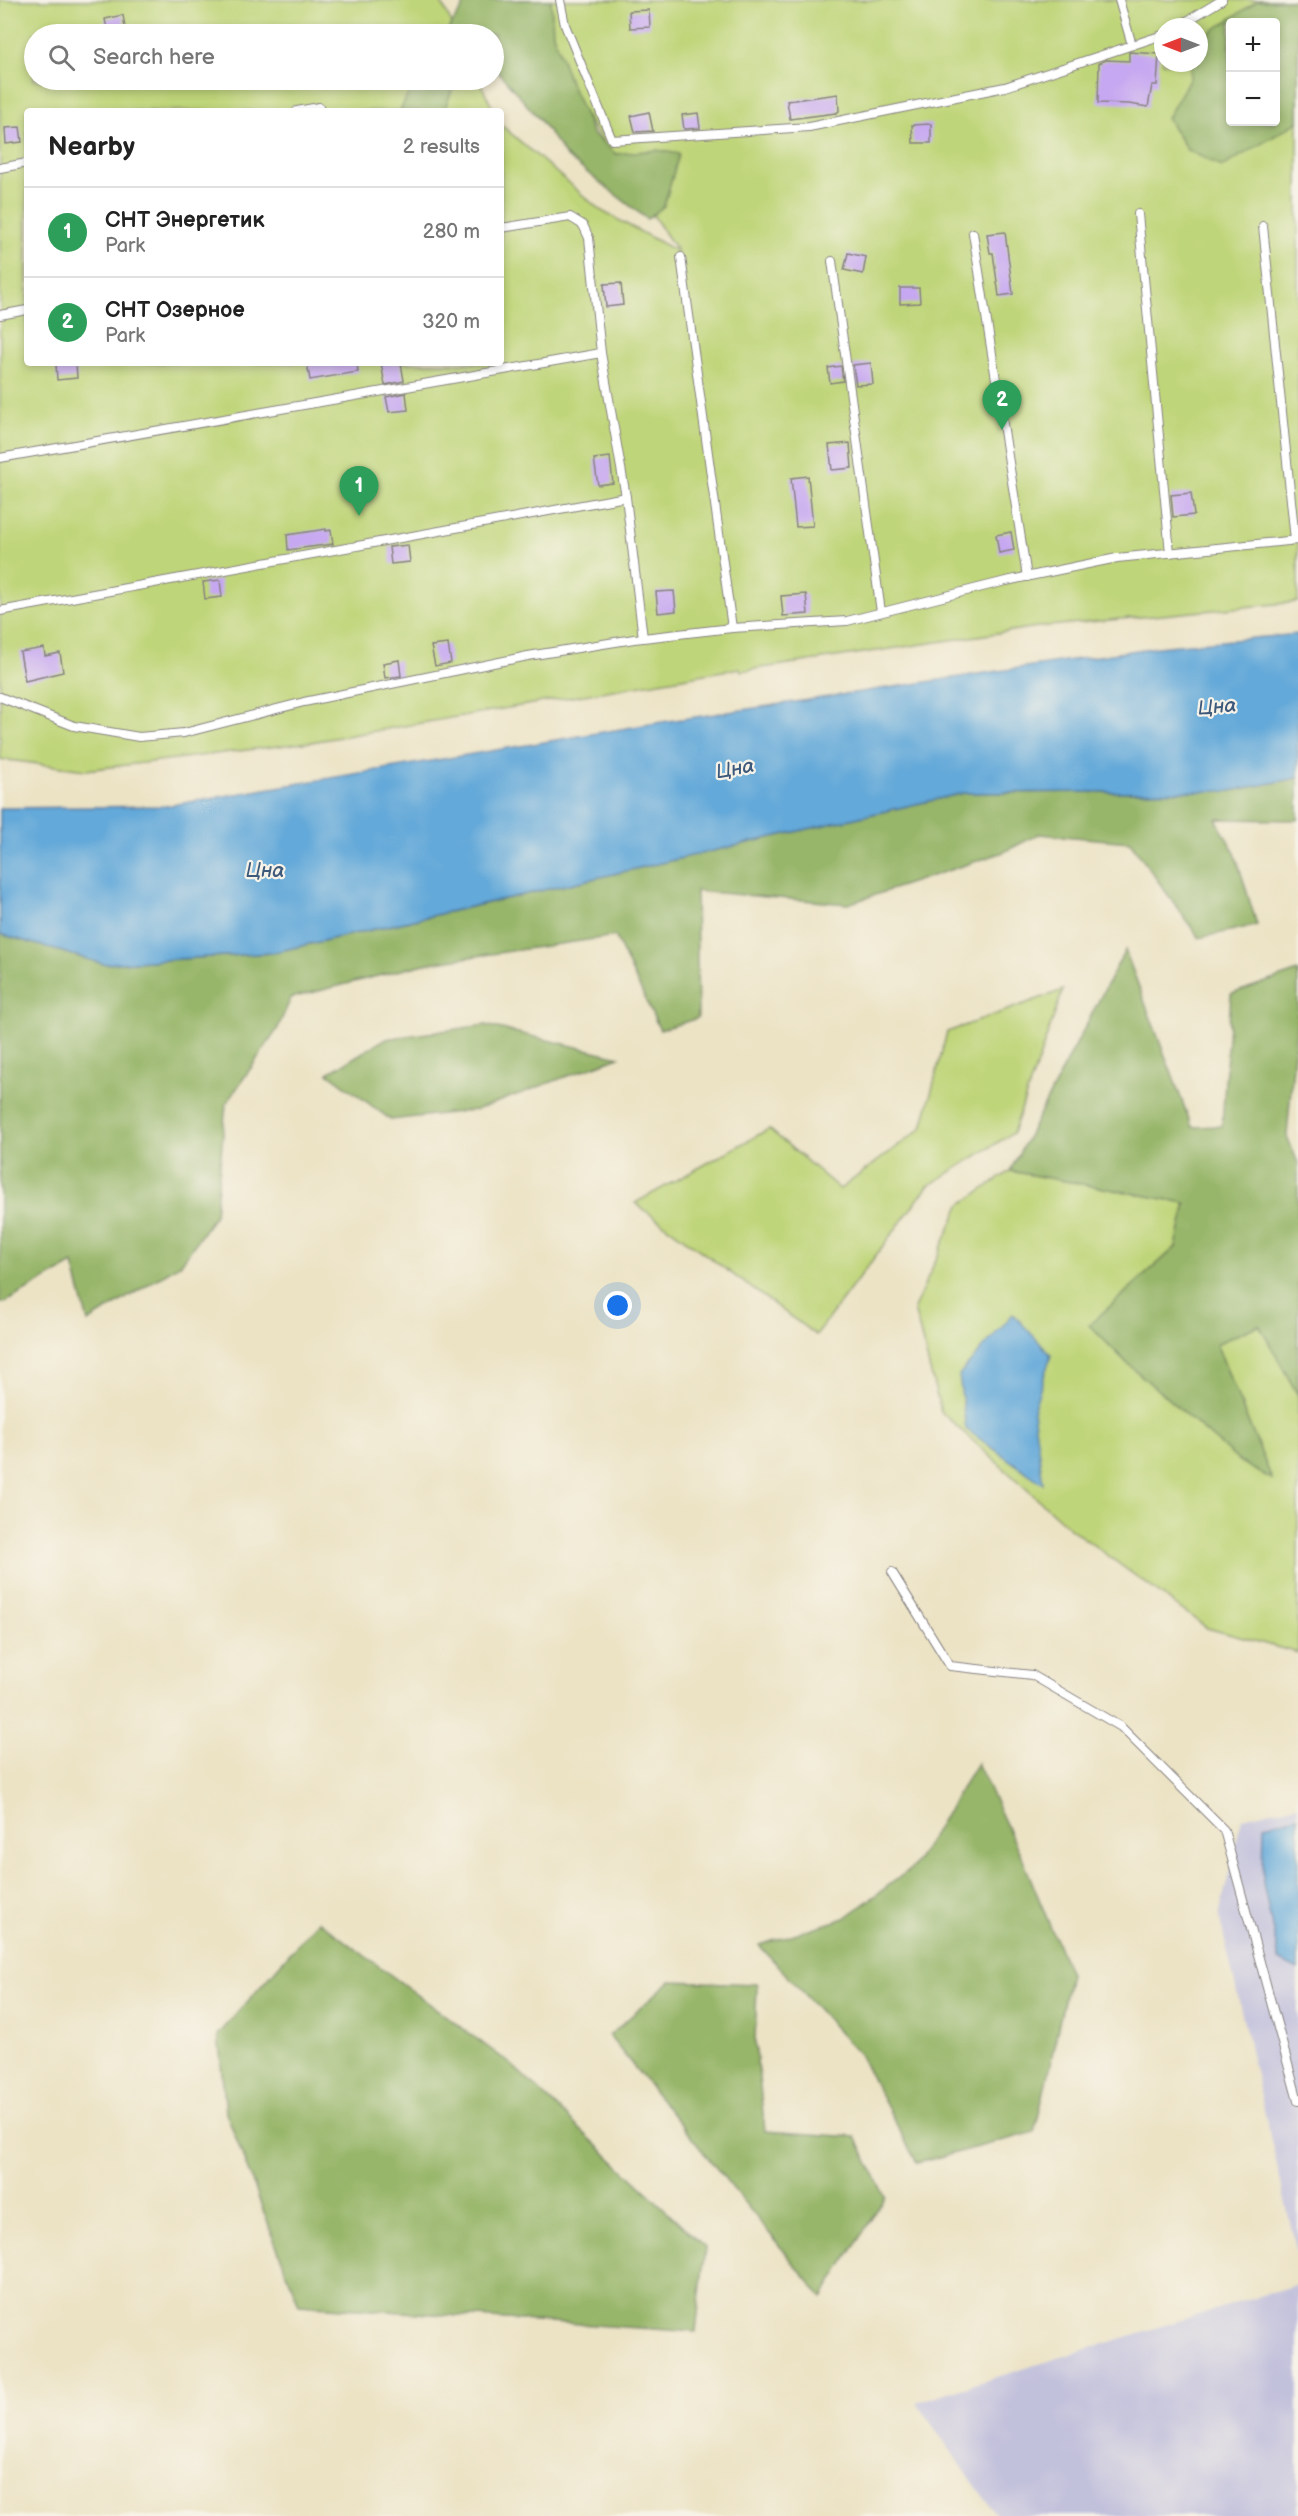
<!DOCTYPE html>
<html lang="en">
<head>
<meta charset="utf-8">
<style>
  body { margin:0; font-family:"Balsamiq Sans",sans-serif; background:#f6f6f6; color:#222 }
  .controls { position:absolute; right:18px; top:18px; display:grid; overflow:hidden; border-radius:6px; box-shadow:0 3px 9px #0003 }
  .controls button { width:54px; height:54px; display:grid; place-items:center; padding:0; border:0; border-bottom:2px solid #e0e0e0; background:#fff; color:#222; font:30px sans-serif }
  .compass { position:absolute; left:1154px; top:18px; width:54px; height:54px; border-radius:50%; background:#fff; box-shadow:0 3px 9px #0003; rotate:270deg }
  .you { position:absolute; left:618px; top:1306px; width:21px; height:21px; margin:-15px; border:4px solid #fff; border-radius:50%; background:#1a73e8; box-shadow:0 0 0 9px #1a73e833 }
  .badge { display:grid; place-items:center; width:39px; height:39px; border-radius:50%; background:#0f766e; color:#fff; font-size:20px; font-weight:700 }
  .pin { position:absolute; translate:-50% -50px; filter:drop-shadow(0 2px 3px #0008) }
  .pin::after { content:''; position:absolute; top:32px; width:21px; height:18px; background:inherit; clip-path:polygon(0 0,100% 0,50% 100%) }
  .list { margin:0; padding:0; list-style:none }
  h2 { display:flex; justify-content:space-between; align-items:center; height:78px; margin:0; padding:0 24px; font-size:26px }
  h2 small { font-size:20px; font-weight:400; color:#767676 }
  .list li { display:grid; grid-template-columns:39px 1fr auto; gap:18px; align-items:center; box-sizing:border-box; height:90px; padding:0 24px; border-top:2px solid #e0e0e0 }
  .list b { display:block; font-size:22px; white-space:nowrap }
  .list p { margin:0; font-size:20px; white-space:nowrap; color:#767676 }
  .list em { font-size:20px; font-style:normal; color:#767676 }
  .icon { flex:none; width:33px; height:33px; fill:none; stroke:currentColor; stroke-width:2; stroke-linecap:round; stroke-linejoin:round }
  .map { position:relative; flex:none; width:1298px; height:2516px; overflow:hidden }
  .search { position:absolute; background:#fff; box-shadow:0 3px 9px #0003; left:24px; top:24px; width:480px; height:66px; display:flex; align-items:center; gap:15px; box-sizing:border-box; padding:0 21px; border-radius:33px; color:#767676; font-size:22px }
  .panel { position:absolute; background:#fff; box-shadow:0 3px 9px #0003; left:24px; top:108px; width:480px; height:258px; border-radius:6px }
  .map>svg:first-child { display:block }
  .industrial { fill:#c2c1dc }
  .green { fill:#bfd579; stroke:#707c5a; stroke-width:1.5; fill-rule:evenodd }
  .forest { fill:#97b669; stroke:#5c6c52; stroke-width:1.5; fill-rule:evenodd }
  .water { fill:#64a9d9; stroke:#43668a; stroke-width:1.5 }
  .building { fill:#c6a7f1 }
  .lines { fill:none; stroke-linecap:round; stroke-linejoin:round }
  .lane-casing { stroke:#878280; stroke-width:10 }
  .lane { stroke:#fff; stroke-width:8 }
  .labels { text-anchor:middle; dominant-baseline:central; stroke-width:4.5; stroke-linejoin:round; paint-order:stroke }
  .water-label { font-size:20px; font-style:italic; fill:#3c587a; stroke:#f7f3e8 }
</style>
</head>
<body>
<div class="map">
<svg width="1298" height="2516" viewBox="0 0 1298 2516">
  <rect width="100%" height="100%" fill="#f7f3e8"/>
  <filter id="ink" filterUnits="userSpaceOnUse"><feTurbulence type="fractalNoise" baseFrequency=".0167" numOctaves="2"/><feDisplacementMap in="SourceGraphic" scale="12" xChannelSelector="R" yChannelSelector="G"/><feConvolveMatrix kernelMatrix="1 2 1 2 8 2 1 2 1" color-interpolation-filters="sRGB"/></filter>
  <filter id="wash" filterUnits="userSpaceOnUse"><feTurbulence type="fractalNoise" baseFrequency=".008" numOctaves="4" result="noise"/><feDisplacementMap in="SourceGraphic" scale="24" xChannelSelector="R" yChannelSelector="G"/><feGaussianBlur stdDeviation="1.35" result="paint"/><feColorMatrix in="noise" values="0 0 0 0 0 0 0 0 0 0 0 0 0 0 0 0 0 1.4 0 .05"/><feComposite in="paint" operator="in"/></filter>
  <g filter="url(#wash)">
    <rect width="100%" height="100%" fill="#ece3c5"/>
    <g class="industrial">
      <polygon points="1298,1805 1298,2257 1219,1915 1242,1818"/>
      <polygon points="1298,2284 1298,2516 997,2516 916,2402"/>
    </g>
    <g class="green">
      <path d="M0,0H440L457,34H34V80H479L494,111H27V363H501V125L600,210L678,252L522,23L518,0H1298V602L1038,627L741,671L740,668L311,742L86,770L0,759ZM1230,22H1276V122H1230ZM1163,27H1199V63H1163Z"/>
      <polygon points="1063,990 1013,1133 928,1186 816,1335 635,1203 769,1129 840,1189 922,1128 947,1032"/>
      <polygon points="1010,1171 1186,1203 1176,1247 1090,1325 1127,1363 1240,1462 1271,1478 1216,1343 1259,1325 1298,1395 1298,1653 1207,1628 1070,1528 941,1412 914,1309 960,1205"/>
    </g>
    <g class="forest">
      <polygon points="465,0 551,0 553,34 570,82 593,134 616,154 657,150 679,154 664,206 647,219 566,156 540,120 494,67 494,34 445,34 462,9"/>
      <path d="M1298,0V122L1222,167L1187,150L1167,118L1190,78L1191,63H1199V40L1257,1ZM1276,22V122H1230V22Z"/>
      <polygon points="415,80 456,80 444,111 400,111"/>
      <polygon points="1298,778 1298,820 1216,819 1235,853 1257,925 1199,938 1130,842 1039,834 1004,852 848,904 696,891 698,1018 660,1030 615,936 429,963 291,998 277,1030 226,1104 215,1215 181,1264 88,1322 73,1264 4,1303 0,1303 0,934 104,964 271,953 964,793 1230,791"/>
      <polygon points="1125,950 1192,1127 1222,1126 1231,994 1298,971 1298,1007 1287,1136 1298,1163 1298,1395 1259,1325 1216,1344 1272,1479 1240,1462 1127,1363 1089,1325 1176,1247 1186,1203 1010,1171"/>
      <polygon points="485,1025 619,1057 476,1110 391,1120 328,1073 385,1039"/>
      <polygon points="977,1763 1023,1860 1070,1974 1035,2132 917,2163 859,2054 759,1945 845,1918 913,1867"/>
      <polygon points="318,1921 512,2065 705,2247 696,2332 299,2305 226,2112 218,2035"/>
      <polygon points="670,1981 757,1984 755,2042 765,2131 856,2137 885,2197 822,2298 609,2036"/>
    </g>
    <g class="water">
      <polygon points="1298,634 1298,778 1230,791 964,793 271,953 104,964 0,934 0,808 165,806 662,722 1157,647"/>
      <polygon points="1013,1314 1051,1355 1033,1411 1043,1484 966,1429 959,1375"/>
      <polygon points="1298,1817 1298,1970 1279,1960 1263,1883 1264,1825"/>
    </g>
    <g id="blocks">
      <g class="building">
        <polygon points="649,10 650,27 630,28 629,11"/>
        <polygon points="123,15 126,34 108,34 105,19"/>
        <polygon points="1129,52 1159,54 1157,85 1152,85 1148,107 1129,104 1098,103 1099,63 1106,60 1129,61"/>
        <polygon points="838,94 839,111 836,113 790,119 787,101"/>
        <polygon points="649,112 653,131 635,132 631,116"/>
        <polygon points="698,113 700,128 684,129 682,115"/>
        <polygon points="931,124 931,143 913,143 912,125"/>
        <polygon points="20,127 22,142 6,144 5,128"/>
        <polygon points="1005,232 1013,294 999,296 993,253 990,253 987,234"/>
        <polygon points="848,253 866,257 863,274 844,270"/>
        <polygon points="621,283 623,305 606,307 604,284"/>
        <polygon points="900,288 919,288 920,303 900,304"/>
        <polygon points="76,363 77,378 57,380 56,364"/>
        <polygon points="307,363 357,363 358,372 310,380"/>
        <polygon points="381,363 401,363 404,381 385,385"/>
        <polygon points="871,363 873,384 856,385 853,365"/>
        <polygon points="841,366 843,381 830,383 828,368"/>
        <polygon points="406,393 408,410 389,412 386,397"/>
        <polygon points="850,443 852,468 832,470 829,445"/>
        <polygon points="610,457 613,483 598,485 594,459"/>
        <polygon points="808,476 813,526 796,527 791,478"/>
        <polygon points="1191,493 1194,515 1173,517 1171,495"/>
        <polygon points="326,529 326,531 331,530 333,544 288,550 287,535"/>
        <polygon points="1011,532 1014,550 999,553 996,535"/>
        <polygon points="408,545 410,562 391,564 389,547"/>
        <polygon points="220,580 222,597 205,599 203,582"/>
        <polygon points="674,591 676,611 658,613 656,592"/>
        <polygon points="806,594 808,614 783,616 781,596"/>
        <polygon points="448,644 451,663 435,666 431,646"/>
        <polygon points="44,648 45,656 60,653 63,672 25,681 20,652"/>
        <polygon points="399,660 401,676 385,678 383,663"/>
      </g>
    </g>
  </g>
  <g filter="url(#ink)">
    <use href="#blocks" fill-opacity="0" stroke="#878280" stroke-width="1.5"/>
    <g class="lines">
      <defs>
        <g id="lane">
          <polyline points="560,0 565,25 612,140 809,127 1005,87 1163,35"/>
          <polyline points="1119,0 1132,45"/>
          <polyline points="1177,27 1222,0"/>
          <polyline points="297,111 319,107"/>
          <polyline points="0,168 27,163"/>
          <polyline points="1138,214 1170,553"/>
          <polyline points="1263,226 1295,540"/>
          <polyline points="501,228 570,217 583,225 589,238 601,353 626,497 643,638"/>
          <polyline points="973,233 1027,577"/>
          <polyline points="681,257 732,628"/>
          <polyline points="832,261 881,612"/>
          <polyline points="0,315 27,310"/>
          <polyline points="0,458 601,353"/>
          <polyline points="0,611 626,497"/>
          <polyline points="0,697 74,726 139,737 184,733 304,702 528,656 634,639 732,628 847,621 1006,581 1117,558 1298,540"/>
          <polyline points="892,1572 950,1666 1032,1675 1121,1727 1224,1830 1298,2101"/>
        </g>
      </defs>
      <use href="#lane" class="lane-casing"/>
      <use href="#lane" class="lane"/>
    </g>
  </g>
  <g class="labels">
    <g class="water-label">
      <text transform="translate(1217 707) rotate(-5)">Цна</text>
      <text transform="translate(735 769) rotate(-11)">Цна</text>
      <text x="265" y="871">Цна</text>
    </g>
  </g>
</svg>
<div class="controls">
<button>+</button>
<button>−</button>
</div>
<svg class="compass" viewBox="-18 -18 36 36"><path d="M0-13l5 13h-10z" fill="#e53935"/><path d="M0 13l5-13h-10z" fill="#767676"/></svg>
<div class="you"></div>
<div class="pin badge" style="left:359px;top:516px;background:#2e9e5b">1</div>
<div class="pin badge" style="left:1002px;top:430px;background:#2e9e5b">2</div>
<div class="search"><svg class="icon" aria-label="search" viewBox="0 0 24 24"><circle cx="10" cy="10" r="6"/><path d="M15 15l6 6"/></svg>Search here</div>
<section class="panel">
<h2>Nearby<small>2 results</small></h2>
<ul class="list">
<li><span class="badge" style="background:#2e9e5b">1</span><div><b>СНТ Энергетик</b><p>Park</p></div><em>280 m</em></li>
<li><span class="badge" style="background:#2e9e5b">2</span><div><b>СНТ Озерное</b><p>Park</p></div><em>320 m</em></li>
</ul>
</section>
</div>
</body>
</html>
